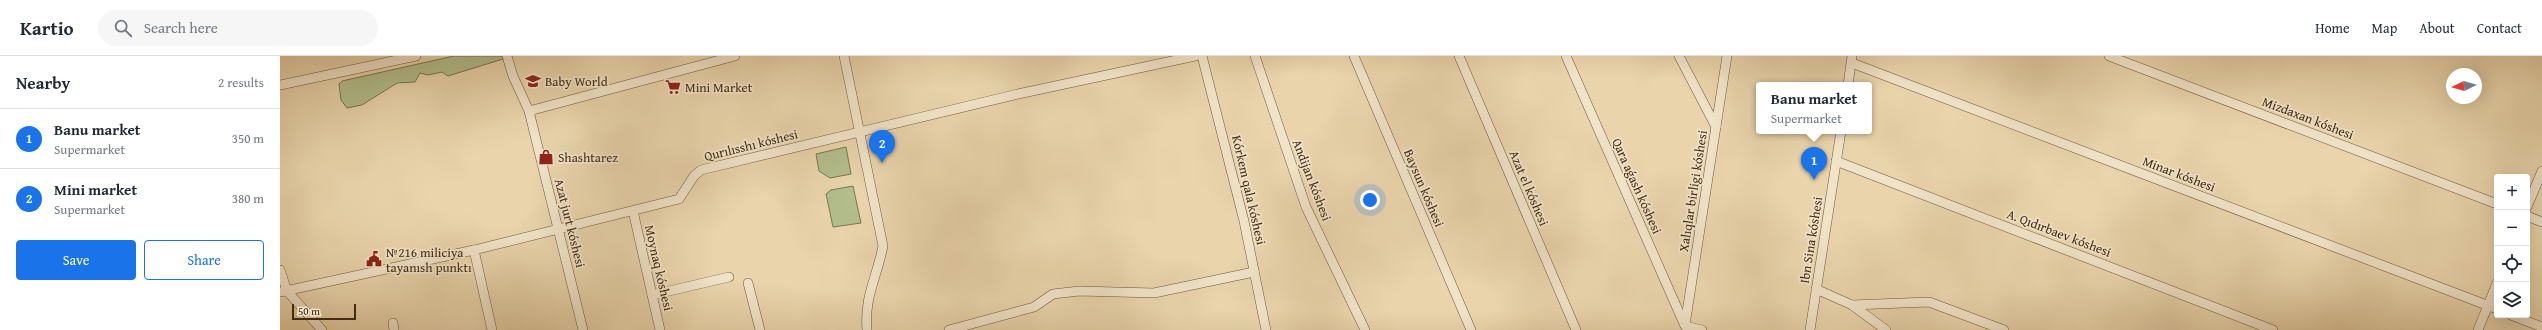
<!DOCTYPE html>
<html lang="en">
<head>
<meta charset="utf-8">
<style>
  body { margin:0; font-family:"Gentium Book Plus",serif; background:#f6f6f7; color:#1f2937 }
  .controls { position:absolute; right:12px; bottom:12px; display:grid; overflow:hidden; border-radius:4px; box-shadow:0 4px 16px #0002 }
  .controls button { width:36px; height:36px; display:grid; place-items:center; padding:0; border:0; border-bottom:1px solid #e0e1e3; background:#fff; color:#1f2937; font:20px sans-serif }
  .compass { position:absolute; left:2166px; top:12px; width:36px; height:36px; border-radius:50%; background:#fff; box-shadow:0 4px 16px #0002; rotate:265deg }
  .scale { position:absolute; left:12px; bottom:10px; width:64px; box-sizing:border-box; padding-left:4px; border:2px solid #442c14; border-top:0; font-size:11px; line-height:14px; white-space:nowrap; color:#442c14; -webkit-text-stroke:3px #f1e3c8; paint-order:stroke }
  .you { position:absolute; left:1090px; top:144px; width:14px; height:14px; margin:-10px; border:3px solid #fff; border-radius:50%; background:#1a73e8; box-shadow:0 0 0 6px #1a73e833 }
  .badge { display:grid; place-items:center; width:26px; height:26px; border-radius:50%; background:#1a73e8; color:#fff; font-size:13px; font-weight:700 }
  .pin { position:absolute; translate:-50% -33px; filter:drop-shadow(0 1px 2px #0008) }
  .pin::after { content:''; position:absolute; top:21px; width:14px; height:12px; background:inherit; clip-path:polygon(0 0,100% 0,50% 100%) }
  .popup { position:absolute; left:1476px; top:26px; width:116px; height:52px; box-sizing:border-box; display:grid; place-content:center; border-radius:4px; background:#fff; filter:drop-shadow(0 1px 3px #0005); font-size:13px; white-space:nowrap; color:#747a83 }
  .popup b { font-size:15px; color:#1f2937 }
  .popup::after { content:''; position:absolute; left:50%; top:100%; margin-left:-8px; border:8px solid transparent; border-top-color:#fff }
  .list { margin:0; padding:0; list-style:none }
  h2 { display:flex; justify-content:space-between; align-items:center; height:52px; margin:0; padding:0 16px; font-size:17px }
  h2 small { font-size:13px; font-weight:400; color:#747a83 }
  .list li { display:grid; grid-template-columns:26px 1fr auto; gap:12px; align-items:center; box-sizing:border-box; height:60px; padding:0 16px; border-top:1px solid #e0e1e3 }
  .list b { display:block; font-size:15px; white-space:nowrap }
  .list p { margin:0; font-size:13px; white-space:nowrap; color:#747a83 }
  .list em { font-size:13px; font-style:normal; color:#747a83 }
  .actions { display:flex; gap:8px; padding:12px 16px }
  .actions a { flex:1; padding:9px 0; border:1px solid #1a73e8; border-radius:4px; text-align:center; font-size:14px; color:#1a73e8 }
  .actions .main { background:#1a73e8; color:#fff }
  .icon { flex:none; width:22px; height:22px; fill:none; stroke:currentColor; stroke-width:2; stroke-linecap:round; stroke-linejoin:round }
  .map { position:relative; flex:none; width:2262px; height:274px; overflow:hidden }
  header { display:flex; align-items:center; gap:24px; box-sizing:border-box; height:56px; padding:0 20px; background:#fff; border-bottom:1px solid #e0e1e3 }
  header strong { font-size:19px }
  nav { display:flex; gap:22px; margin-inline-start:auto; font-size:14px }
  .search { width:280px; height:36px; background:#f6f6f7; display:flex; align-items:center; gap:10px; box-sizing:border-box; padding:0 14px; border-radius:22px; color:#747a83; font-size:15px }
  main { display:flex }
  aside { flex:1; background:#fff }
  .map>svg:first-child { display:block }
  .green { fill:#b2be8c; stroke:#7b7550 }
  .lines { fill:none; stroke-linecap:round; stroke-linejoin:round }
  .minor-casing { stroke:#6d563a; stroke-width:10 }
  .minor { stroke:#f1e3c8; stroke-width:9 }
  .labels { text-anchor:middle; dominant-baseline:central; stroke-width:3.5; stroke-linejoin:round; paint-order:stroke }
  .poi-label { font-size:13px; fill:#442c14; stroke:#f1e3c8; text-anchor:start }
  .street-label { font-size:13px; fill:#442c14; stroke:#f1e3c8 }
</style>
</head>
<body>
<header>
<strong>Kartio</strong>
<div class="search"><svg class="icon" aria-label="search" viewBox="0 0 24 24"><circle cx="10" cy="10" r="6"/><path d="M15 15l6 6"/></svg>Search here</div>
<nav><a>Home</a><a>Map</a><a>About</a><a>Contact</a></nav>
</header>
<main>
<aside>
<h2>Nearby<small>2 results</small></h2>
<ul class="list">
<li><span class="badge">1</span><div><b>Banu market</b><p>Supermarket</p></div><em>350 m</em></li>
<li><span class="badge">2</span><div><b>Mini market</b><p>Supermarket</p></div><em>380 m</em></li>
</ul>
<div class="actions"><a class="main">Save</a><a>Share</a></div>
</aside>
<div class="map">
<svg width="2262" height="274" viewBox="0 0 2262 274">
  <rect width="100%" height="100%" fill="#e9d4ab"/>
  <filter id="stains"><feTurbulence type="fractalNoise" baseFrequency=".005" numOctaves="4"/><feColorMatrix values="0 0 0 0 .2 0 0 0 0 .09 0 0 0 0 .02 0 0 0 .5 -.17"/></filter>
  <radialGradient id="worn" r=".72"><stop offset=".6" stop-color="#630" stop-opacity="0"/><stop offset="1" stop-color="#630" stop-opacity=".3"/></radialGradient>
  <g class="green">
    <polygon points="174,0 222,0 223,3 168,20 162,16 148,19 140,17 135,26 117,27 82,49 67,52 61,44 59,28 62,25"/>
    <polygon points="566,91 571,118 550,122 539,115 536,98"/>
    <polygon points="573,130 581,167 553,171 546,138 551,134"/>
  </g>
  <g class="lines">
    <defs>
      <g id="minor">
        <polyline points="227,0 233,20 249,55 303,274"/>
        <path d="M564,0L603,190C597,221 584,241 587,274"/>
        <polyline points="922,0 964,165 986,274"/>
        <polyline points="975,0 1026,151 1085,274"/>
        <polyline points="1074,0 1191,274"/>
        <polyline points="1179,0 1296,274"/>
        <polyline points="1286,0 1405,270 1422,274"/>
        <polyline points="1399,0 1436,71"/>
        <polyline points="1829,0 2217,148"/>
        <polyline points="1572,7 2217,253"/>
        <polyline points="0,29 136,0"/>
        <polyline points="1568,29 1572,0"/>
        <polyline points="249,55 455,0"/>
        <polyline points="1556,105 1993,274"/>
        <polyline points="2247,151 2262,115"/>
        <polyline points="353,155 380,274"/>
        <polyline points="2247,160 2262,166"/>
        <polyline points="194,194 212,274"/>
        <polyline points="0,214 7,235 42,274"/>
        <polyline points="468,227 480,274"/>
        <polyline points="1536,233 1572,249 1606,274"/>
        <polyline points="0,236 194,194 399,143 414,120 421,114 738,38 915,0"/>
        <polyline points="372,239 449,221"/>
        <polyline points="1572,249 1649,246 1724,274"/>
        <polyline points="2231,259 2262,271"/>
        <polyline points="113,267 114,274"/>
        <polyline points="1405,269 1447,0"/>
        <polyline points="669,274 754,251 773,238 799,235 874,237 974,216"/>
        <polyline points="1530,274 1561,75"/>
        <polyline points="2198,274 2217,227"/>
      </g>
    </defs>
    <use href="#minor" class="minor-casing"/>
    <use href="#minor" class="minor"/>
  </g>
  <defs>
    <symbol id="school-bare" viewBox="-9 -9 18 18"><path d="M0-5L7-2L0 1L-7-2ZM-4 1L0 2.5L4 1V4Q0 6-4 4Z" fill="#8f2418" stroke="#f1e3c8" stroke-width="2.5" paint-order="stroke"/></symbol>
    <symbol id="supermarket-bare" viewBox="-9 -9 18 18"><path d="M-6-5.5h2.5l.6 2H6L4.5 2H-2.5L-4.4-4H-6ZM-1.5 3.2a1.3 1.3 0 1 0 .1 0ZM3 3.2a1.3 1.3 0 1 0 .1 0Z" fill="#8f2418" stroke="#f1e3c8" stroke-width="2.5" paint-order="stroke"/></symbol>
    <symbol id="shop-bare" viewBox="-9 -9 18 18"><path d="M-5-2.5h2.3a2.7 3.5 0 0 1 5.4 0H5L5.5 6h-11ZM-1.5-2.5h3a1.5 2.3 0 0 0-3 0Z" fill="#8f2418" stroke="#f1e3c8" stroke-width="2.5" paint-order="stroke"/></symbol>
    <symbol id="civic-bare" viewBox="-9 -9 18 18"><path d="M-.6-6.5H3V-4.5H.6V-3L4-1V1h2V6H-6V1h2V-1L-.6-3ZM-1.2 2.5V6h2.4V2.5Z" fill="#8f2418" stroke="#f1e3c8" stroke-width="2.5" paint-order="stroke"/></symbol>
  </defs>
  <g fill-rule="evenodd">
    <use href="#school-bare" x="242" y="14" width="22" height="22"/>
    <use href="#supermarket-bare" x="382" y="20" width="22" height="22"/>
    <use href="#shop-bare" x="255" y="90" width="22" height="22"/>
    <use href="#civic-bare" x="83" y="192" width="22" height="22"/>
  </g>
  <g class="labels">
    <g class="poi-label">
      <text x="265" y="25">Baby World</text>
      <text x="405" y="31">Mini Market</text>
      <text x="278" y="101">Shashtarez</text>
      <text x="106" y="196">№216 miliciya<tspan x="106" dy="15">tayanısh punktı</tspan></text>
    </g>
    <g class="street-label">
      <text transform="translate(2028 62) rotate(21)">Mizdaxan kóshesi</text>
      <text transform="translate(471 89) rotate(-14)">Qurılısshı kóshesi</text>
      <text transform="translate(1899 118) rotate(21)">Minar kóshesi</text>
      <text transform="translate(1032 124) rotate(69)">Andijan kóshesi</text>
      <text transform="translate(1357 130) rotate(66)">Qara aǵash kóshesi</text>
      <text transform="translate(1144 132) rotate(67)">Baysun kóshesi</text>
      <text transform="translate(1249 132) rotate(67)">Azat el kóshesi</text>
      <text transform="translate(969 134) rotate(77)">Kórkem qala kóshesi</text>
      <text transform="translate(1413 135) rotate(-81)">Xalıqlar birligi kóshesi</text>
      <text transform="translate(290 167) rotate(76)">Azat jurt kóshesi</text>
      <text transform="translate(1779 177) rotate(21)">A. Qıdırbaev kóshesi</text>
      <text transform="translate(1531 184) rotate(-81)">Ibn Sina kóshesi</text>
      <text transform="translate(379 212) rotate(77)">Moynaq kóshesi</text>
    </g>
  </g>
  <rect width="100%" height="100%" filter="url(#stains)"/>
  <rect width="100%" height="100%" fill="url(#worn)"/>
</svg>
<div class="controls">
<button>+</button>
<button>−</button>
<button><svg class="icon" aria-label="locate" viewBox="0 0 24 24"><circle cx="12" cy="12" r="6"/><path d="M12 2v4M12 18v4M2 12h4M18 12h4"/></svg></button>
<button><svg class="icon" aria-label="layers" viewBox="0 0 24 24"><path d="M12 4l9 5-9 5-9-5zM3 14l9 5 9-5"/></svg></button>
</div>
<svg class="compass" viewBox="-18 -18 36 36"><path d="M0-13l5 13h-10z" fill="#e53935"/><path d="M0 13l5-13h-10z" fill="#747a83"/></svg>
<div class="scale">50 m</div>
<div class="you"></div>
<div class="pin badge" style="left:1534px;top:124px">1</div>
<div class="popup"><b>Banu market</b>Supermarket</div>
<div class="pin badge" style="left:602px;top:107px">2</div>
</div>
</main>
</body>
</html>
